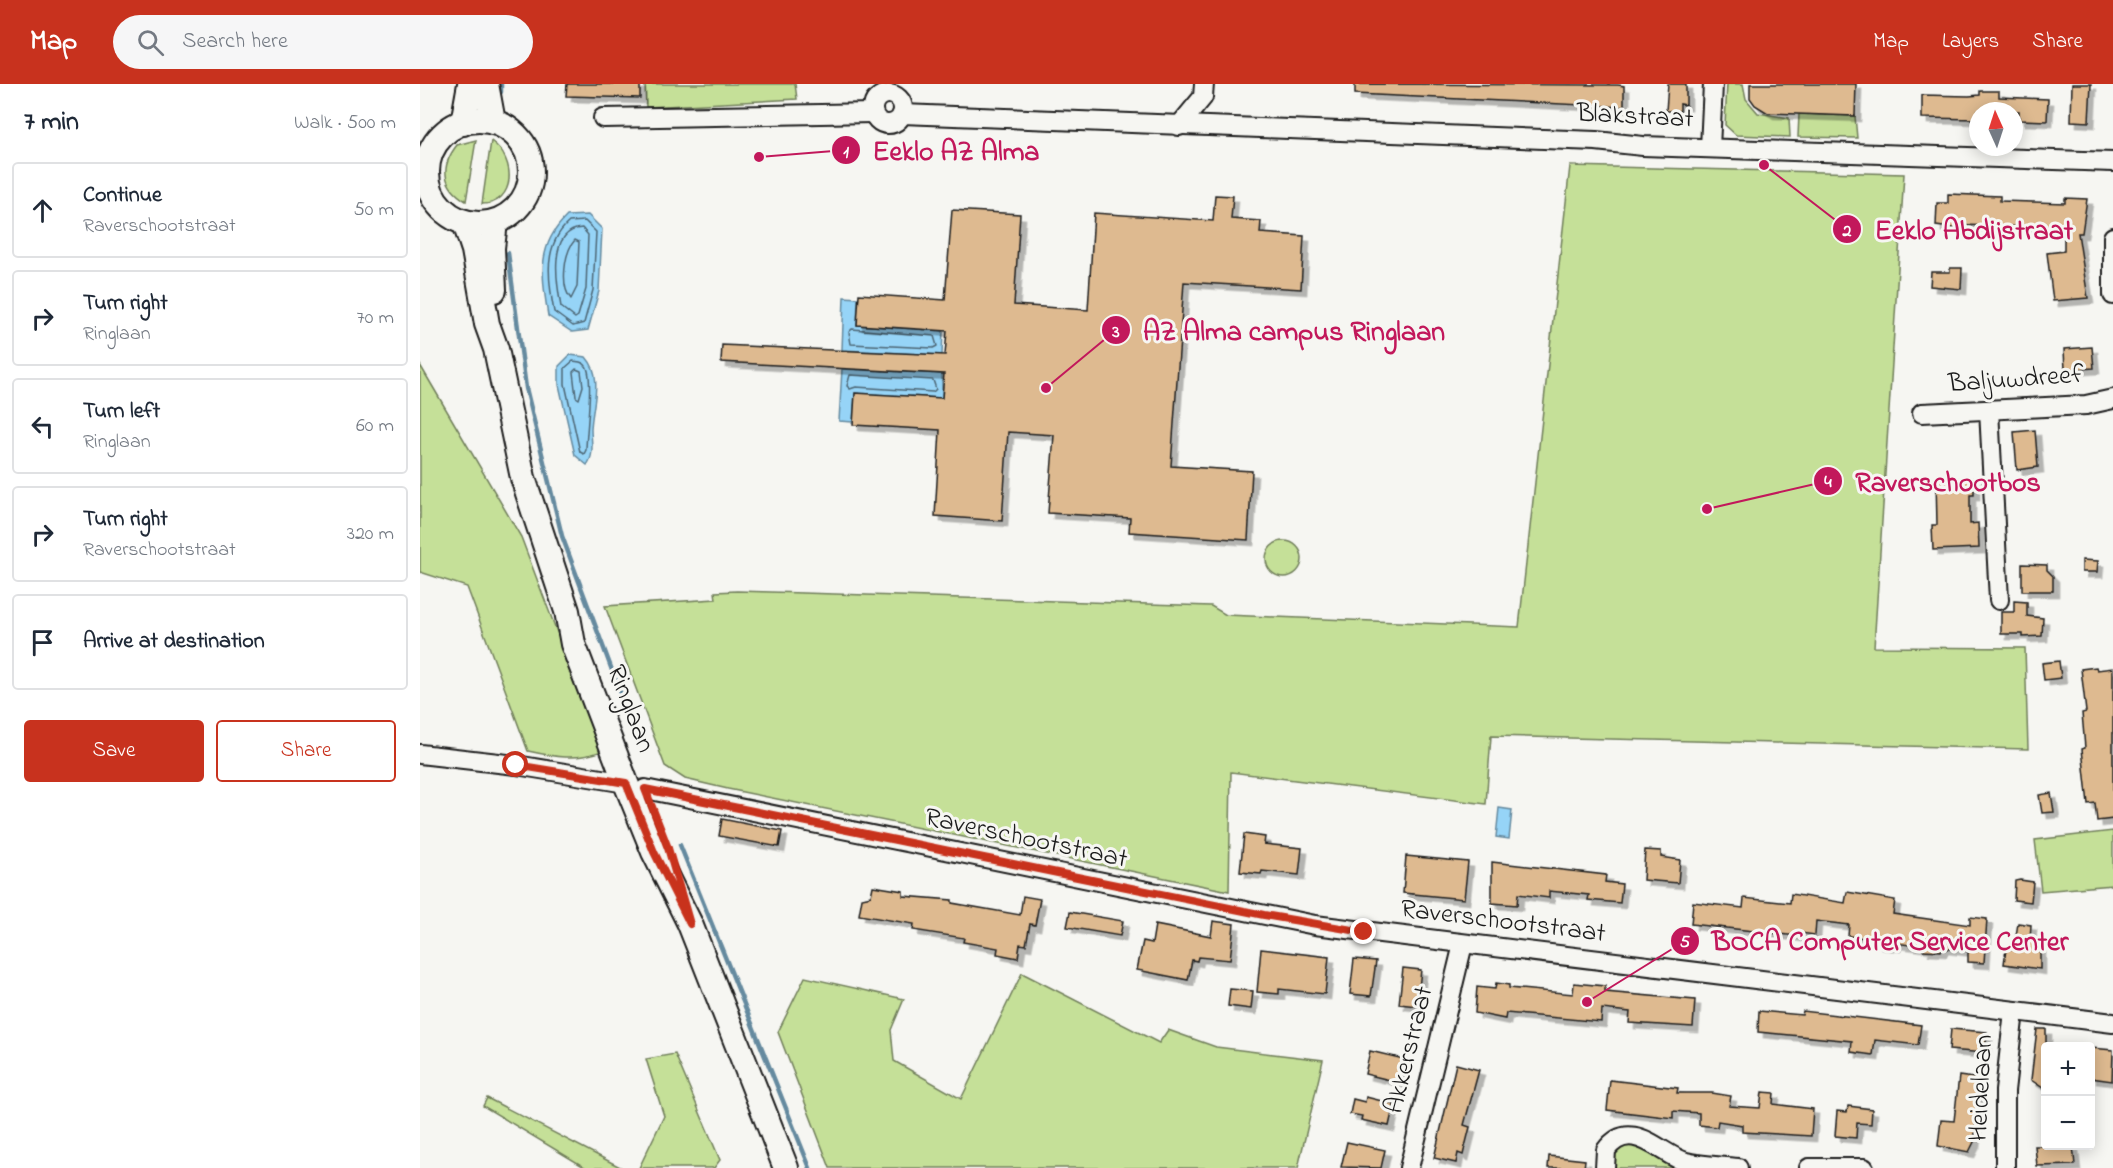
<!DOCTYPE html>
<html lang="en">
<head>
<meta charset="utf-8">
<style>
  body { margin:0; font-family:"Indie Flower",sans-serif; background:#f6f6f7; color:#1f2937 }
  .controls { position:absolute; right:18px; bottom:18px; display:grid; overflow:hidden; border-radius:6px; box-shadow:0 3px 15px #0003 }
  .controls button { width:54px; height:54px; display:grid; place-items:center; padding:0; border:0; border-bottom:2px solid #e0e1e3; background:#fff; color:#1f2937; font:30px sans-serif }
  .compass { position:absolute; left:1549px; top:18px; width:54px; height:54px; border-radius:50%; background:#fff; box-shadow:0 3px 15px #0003; rotate:357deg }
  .stop { position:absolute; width:18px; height:18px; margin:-14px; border:4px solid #c8321e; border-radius:50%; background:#fff }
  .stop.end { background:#c8321e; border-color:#fff; box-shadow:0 2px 6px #0008 }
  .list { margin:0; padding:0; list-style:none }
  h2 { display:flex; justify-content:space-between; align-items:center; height:78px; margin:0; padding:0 24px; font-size:26px }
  h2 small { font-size:20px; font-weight:400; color:#747a83 }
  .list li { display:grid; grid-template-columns:39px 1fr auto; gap:18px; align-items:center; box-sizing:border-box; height:96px; margin:0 12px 12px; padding:0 12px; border:2px solid #e0e1e3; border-radius:6px }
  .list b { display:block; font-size:22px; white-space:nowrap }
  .list p { margin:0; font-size:20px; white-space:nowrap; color:#747a83 }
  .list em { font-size:20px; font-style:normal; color:#747a83 }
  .actions { display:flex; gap:12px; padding:18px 24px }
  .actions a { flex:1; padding:14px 0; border:2px solid #c8321e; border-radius:6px; text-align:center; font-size:21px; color:#c8321e }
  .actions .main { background:#c8321e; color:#fff }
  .icon { flex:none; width:33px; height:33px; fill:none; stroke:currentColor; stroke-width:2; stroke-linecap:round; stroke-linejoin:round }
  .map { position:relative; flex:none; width:1693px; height:1084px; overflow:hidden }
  header { display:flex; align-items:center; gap:36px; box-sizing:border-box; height:84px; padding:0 30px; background:#c8321e; color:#fff }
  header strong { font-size:28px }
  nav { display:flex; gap:33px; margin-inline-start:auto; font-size:21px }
  .search { width:420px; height:54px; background:#f6f6f7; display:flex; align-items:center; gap:15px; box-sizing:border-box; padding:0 21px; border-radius:33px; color:#747a83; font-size:22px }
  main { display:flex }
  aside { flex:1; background:#fff }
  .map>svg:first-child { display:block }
  .green { fill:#c5e098; stroke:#707e5a; stroke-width:1.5 }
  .water { fill:#96d4f7; stroke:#658a9f; stroke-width:1.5 }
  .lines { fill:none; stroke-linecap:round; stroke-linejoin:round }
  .shore { stroke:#4d6674; stroke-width:1.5 }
  .stream { stroke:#658a9f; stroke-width:4.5 }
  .building { fill:#deba90; stroke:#1c1c1c; stroke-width:1.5; filter:url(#shadow) }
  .street-casing { stroke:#1c1c1c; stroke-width:22 }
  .secondary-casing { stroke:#1c1c1c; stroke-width:28 }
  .street { stroke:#f6f6f2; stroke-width:18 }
  .secondary { stroke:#f6f6f2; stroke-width:24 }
  .route { stroke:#c8321e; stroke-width:8 }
  .labels { text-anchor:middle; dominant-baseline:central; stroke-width:6; stroke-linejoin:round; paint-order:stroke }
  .street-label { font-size:27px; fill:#1c1c1c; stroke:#f6f6f2 }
  .leader { fill:none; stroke:#c2185b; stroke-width:2 }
  .callout-dot { fill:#c2185b; stroke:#f6f6f2; stroke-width:2 }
  .mark-label { font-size:18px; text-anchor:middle; font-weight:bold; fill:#fff }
  .callout-label { font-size:28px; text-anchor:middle; font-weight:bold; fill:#c2185b; stroke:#f6f6f2; stroke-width:6; stroke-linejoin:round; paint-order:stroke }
</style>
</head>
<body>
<header>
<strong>Map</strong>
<div class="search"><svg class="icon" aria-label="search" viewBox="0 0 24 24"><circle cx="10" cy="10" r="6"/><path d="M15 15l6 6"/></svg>Search here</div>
<nav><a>Map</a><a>Layers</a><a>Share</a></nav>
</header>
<main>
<aside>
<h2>7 min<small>Walk · 500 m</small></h2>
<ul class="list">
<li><svg class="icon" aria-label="ahead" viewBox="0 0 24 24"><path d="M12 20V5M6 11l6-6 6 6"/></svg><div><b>Continue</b><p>Raverschootstraat</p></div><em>50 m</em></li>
<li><svg class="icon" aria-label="right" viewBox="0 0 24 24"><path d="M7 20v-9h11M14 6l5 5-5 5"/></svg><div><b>Turn right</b><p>Ringlaan</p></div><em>70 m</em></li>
<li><svg class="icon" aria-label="left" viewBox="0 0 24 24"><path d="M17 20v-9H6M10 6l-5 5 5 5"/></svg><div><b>Turn left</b><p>Ringlaan</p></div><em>60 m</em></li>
<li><svg class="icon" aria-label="right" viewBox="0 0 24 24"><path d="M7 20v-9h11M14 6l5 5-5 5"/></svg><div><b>Turn right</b><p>Raverschootstraat</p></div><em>320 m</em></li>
<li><svg class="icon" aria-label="arrive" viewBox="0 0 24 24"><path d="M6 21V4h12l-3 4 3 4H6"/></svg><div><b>Arrive at destination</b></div></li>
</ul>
<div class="actions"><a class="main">Save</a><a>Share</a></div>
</aside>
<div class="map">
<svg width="1693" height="1084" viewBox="0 0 1693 1084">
  <defs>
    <filter id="shadow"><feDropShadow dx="5.5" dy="5.5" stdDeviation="0" flood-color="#0004"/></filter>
  </defs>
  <rect width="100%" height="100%" fill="#f6f6f2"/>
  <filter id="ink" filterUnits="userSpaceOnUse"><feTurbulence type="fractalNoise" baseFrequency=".0167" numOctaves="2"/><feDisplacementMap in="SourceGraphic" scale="12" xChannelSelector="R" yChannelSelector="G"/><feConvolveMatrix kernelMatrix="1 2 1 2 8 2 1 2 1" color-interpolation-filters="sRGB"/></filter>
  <g filter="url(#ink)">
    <g class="green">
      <polygon points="225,0 375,0 377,15 226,23"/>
      <polygon points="1307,0 1323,0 1326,15 1338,29 1369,34 1370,53 1316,51 1305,41"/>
      <polygon points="1379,30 1435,32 1437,54 1378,53"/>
      <path d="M56,56L46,117C22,102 20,83 37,61Z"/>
      <path d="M71,57C97,75 96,120 62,120Z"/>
      <polygon points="1150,82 1484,90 1454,563 1605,564 1608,665 1071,652 1066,720 811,688 809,807 308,705 265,695 245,682 185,522 296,515 295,508 317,507 791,522 806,531 1099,543"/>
      <path d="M0,281L101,453L182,667C156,677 135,673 108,667L47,503L0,488Z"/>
      <circle cx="864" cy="475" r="18"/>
      <polygon points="1693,747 1693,801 1621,807 1615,756"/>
      <polygon points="602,889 739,959 748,946 796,963 903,976 878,1084 410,1084 358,948 385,893 484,915 471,946 474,977 541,1015"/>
      <polygon points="255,970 300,1076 294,1084 219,1084 244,1032 226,975"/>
      <polygon points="67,1014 202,1084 166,1084 63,1022"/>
      <polygon points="1199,1059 1230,1060 1258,1084 1192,1084 1194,1063"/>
    </g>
    <g class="water">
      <path d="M168,131L182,145L179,207L168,246L152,248L128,232C122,192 116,162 147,132Z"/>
      <polygon points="424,213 438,214 437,241 523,247 522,271 422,266"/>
      <path d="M150,271L166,273C184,293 172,321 171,345C171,358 175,370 167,381L155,371L139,301V282Z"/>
      <polygon points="422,285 522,290 522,314 435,309 433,338 419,337"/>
      <polygon points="1079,724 1092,726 1089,755 1076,753"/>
    </g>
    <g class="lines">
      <g class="shore">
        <path d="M165,137L176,148L173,206L164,239L153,242L134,228C128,195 123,161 149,138Z"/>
        <path d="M162,144L168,151L166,205L158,232L155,234L141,223C137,201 127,146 162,144Z"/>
        <path d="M155,156L159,158L157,203L151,215C140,203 144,168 155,156Z"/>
        <polygon points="432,245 514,252 517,262 513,264 431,260 429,248"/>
        <path d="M153,277C158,278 163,277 166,282C174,293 166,349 166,366L164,370L160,368L145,300V284Z"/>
        <polygon points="156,285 161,287 163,302 159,315 156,313 153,288"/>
        <polygon points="430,291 513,296 516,305 513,308 436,303 430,305 427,302"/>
      </g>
      <g class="stream">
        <polyline points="81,8 81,0"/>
        <polyline points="88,169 106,304 142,452 212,640"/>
        <polyline points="260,761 390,1084"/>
      </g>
    </g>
    <g class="building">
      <polygon points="147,0 220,0 220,14 146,12"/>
      <polygon points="935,0 1198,1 1204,2 1204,23 935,10"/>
      <polygon points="1248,0 1266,0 1266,21 1260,20 1260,27 1246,27"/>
      <polygon points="1330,0 1436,0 1435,32 1348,29 1335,21 1330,14"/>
      <polygon points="1652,0 1671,0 1669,38 1651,37"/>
      <polygon points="1560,7 1579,7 1579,13 1628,15 1627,37 1599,36 1599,27 1558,27 1558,35 1502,34 1502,11 1549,12 1560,11"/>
      <polygon points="1528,110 1580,112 1580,117 1645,119 1645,114 1667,115 1662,149 1658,149 1668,214 1633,217 1627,169 1644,167 1644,144 1539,141 1538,145 1516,142 1517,119 1528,119"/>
      <polygon points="795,111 813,112 811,135 841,137 840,149 884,152 881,205 764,198 751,382 832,387 828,456 709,448 710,434 628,429 634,351 588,348 582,437 515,432 520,346 433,341 435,309 522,314 524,290 301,278 302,261 525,271 527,247 437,241 439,210 525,216 532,126 600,130 594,221 668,226 674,129 793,137"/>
      <polygon points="1530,184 1542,184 1541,205 1510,202 1511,188 1530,188"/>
      <polygon points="1672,263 1674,284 1645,286 1644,265"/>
      <polygon points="1615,346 1618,383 1597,386 1594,348"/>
      <polygon points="1516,394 1554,394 1554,411 1550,411 1550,440 1558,439 1559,464 1513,466 1512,441 1517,441"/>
      <polygon points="1662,476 1678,477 1677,488 1662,488"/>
      <polygon points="1602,480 1627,481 1627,486 1633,492 1633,507 1602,507"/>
      <polygon points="1594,517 1607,518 1607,532 1623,534 1622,552 1603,553 1603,550 1581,550 1581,528 1594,528"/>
      <polygon points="1639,577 1641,594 1624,596 1622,579"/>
      <polygon points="1676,583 1677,586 1693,584 1693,735 1677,737 1675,719 1668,720 1662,665 1665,664 1662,629 1666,628 1661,585"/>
      <polygon points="1631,709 1634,728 1622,729 1619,711"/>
      <polygon points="302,735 362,747 359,763 299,752"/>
      <polygon points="824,750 845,753 844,760 882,764 879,791 842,787 841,790 820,788"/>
      <polygon points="1225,766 1241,767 1241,773 1260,776 1258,799 1223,796"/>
      <polygon points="986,772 1048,778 1044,815 983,809"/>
      <polygon points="1072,778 1186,791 1185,798 1202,800 1200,819 1168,816 1169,811 1129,807 1129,814 1098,810 1097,821 1072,819"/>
      <polygon points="1600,796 1613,798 1611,818 1594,816 1595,797"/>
      <polygon points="453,802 483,807 483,812 532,816 532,819 600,831 603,812 620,815 615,841 610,840 606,861 600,860 598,874 577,870 578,864 543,858 544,854 493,846 494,840 439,831 442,814 451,812"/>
      <polygon points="1427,808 1475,816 1473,830 1550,841 1550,833 1567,835 1564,879 1548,878 1548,867 1522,864 1521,867 1503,866 1504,863 1476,859 1475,862 1456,860 1457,855 1428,852 1429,841 1396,837 1395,851 1380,849 1377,852 1271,840 1273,818 1323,824 1324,814 1370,819 1371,810 1425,819"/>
      <polygon points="650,828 703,837 700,852 647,843"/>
      <polygon points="793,837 814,840 810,876 778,873 777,877 772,876 768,896 717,886 723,857 732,859 735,841 791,852"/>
      <polygon points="1598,839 1611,841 1610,857 1620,858 1620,885 1584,880 1586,865 1594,865"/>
      <polygon points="841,865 909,873 905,910 859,905 859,910 837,908"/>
      <polygon points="934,875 956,877 951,912 930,910"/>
      <polygon points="983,884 1001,886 997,922 979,920"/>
      <polygon points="1076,899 1089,901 1089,904 1153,910 1154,899 1185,902 1185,908 1275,916 1273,943 1209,939 1210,928 1182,925 1181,938 1086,929 1085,935 1055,929 1057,903 1075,905"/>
      <polygon points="810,905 833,907 831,925 808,922"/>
      <polygon points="1339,927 1382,931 1383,927 1501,941 1498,961 1455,956 1453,971 1431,968 1432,957 1338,948"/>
      <polygon points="1531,945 1567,948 1565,969 1529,966"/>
      <polygon points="1617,945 1626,945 1626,1006 1611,996"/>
      <polygon points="1671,964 1693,966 1692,997 1671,994"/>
      <polygon points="950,967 984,975 978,998 945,990"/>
      <polygon points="1036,980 1059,986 1044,1041 1050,1043 1043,1071 1038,1069 1036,1079 1014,1074"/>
      <polygon points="1539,992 1560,995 1554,1058 1549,1068 1518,1062 1521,1036 1534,1037"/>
      <polygon points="1190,996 1258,1004 1257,1009 1292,1009 1311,1012 1309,1022 1340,1024 1342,1008 1354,1009 1353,1020 1393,1025 1391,1052 1322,1048 1322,1041 1298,1037 1297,1043 1279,1041 1279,1029 1253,1027 1253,1034 1187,1026"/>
      <polygon points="946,1013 974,1020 969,1042 941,1036 942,1032 930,1030 933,1015 945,1018"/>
      <polygon points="1428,1022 1452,1025 1451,1040 1437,1039 1436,1054 1415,1052 1417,1027 1427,1028"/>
      <polygon points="927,1058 965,1066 961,1084 921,1083"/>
      <polygon points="1615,1062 1653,1062 1655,1081 1617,1082"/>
      <polygon points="1129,1072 1165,1076 1164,1084 1128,1084"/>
    </g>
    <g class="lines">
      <defs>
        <g id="street">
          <circle cx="468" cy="25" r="15"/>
          <polyline points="482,30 1176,57 1223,62 1693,78"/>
          <polyline points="183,34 453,29"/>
          <polyline points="759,42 783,13 784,0"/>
          <polyline points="1290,64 1293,0"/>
          <polyline points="1693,153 1693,211"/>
          <polyline points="1569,326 1579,516"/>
          <polyline points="1502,329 1666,321 1693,315"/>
          <polyline points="0,670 96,681 206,699"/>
          <polyline points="225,705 895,841 1693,939"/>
          <polyline points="989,1084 1043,860"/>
          <path d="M1185,1084L1186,1066C1211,1032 1241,1071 1266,1078C1282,1082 1301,1082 1318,1084"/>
          <polyline points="1389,1084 1444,1084"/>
          <polyline points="1585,1084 1585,1007 1594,927"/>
        </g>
        <g id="secondary">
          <polyline points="66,0 73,38"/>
          <circle cx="59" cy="88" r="52"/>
          <polyline points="43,39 50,0"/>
          <polyline points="45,139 54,166 67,240 76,265 103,394 147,527 153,560 206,699 234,768 270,840 366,1084"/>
          <polyline points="74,206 72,164 75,138"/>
        </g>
      </defs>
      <use href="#street" class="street-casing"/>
      <use href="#secondary" class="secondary-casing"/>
      <use href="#street" class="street"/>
      <use href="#secondary" class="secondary"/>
    </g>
  </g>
  <g class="lines" filter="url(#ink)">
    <polyline class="route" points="96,681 206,699 234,768 270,840 248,764 225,705 844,831 944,848"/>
  </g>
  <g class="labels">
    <g class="street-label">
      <text transform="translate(1215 33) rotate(3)">Blakstraat</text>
      <text transform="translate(1596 296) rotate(-4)">Baljuwdreef</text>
      <text transform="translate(210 625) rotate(69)">Ringlaan</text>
      <text transform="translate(606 755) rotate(12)">Raverschootstraat</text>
      <text transform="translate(1083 838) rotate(7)">Raverschootstraat</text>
      <text transform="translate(990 966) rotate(-76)">Akkerstraat</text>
      <text transform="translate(1562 1004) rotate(-87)">Heidelaan</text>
    </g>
  </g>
  <path class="leader" d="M339 73L426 66M1344 81L1427 145M626 304L696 246M1287 425L1408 397M1167 918L1265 857"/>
  <g class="callout-dot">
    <circle cx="339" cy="73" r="6"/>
    <circle cx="1344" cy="81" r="6"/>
    <circle cx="626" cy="304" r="6"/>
    <circle cx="1287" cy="425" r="6"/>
    <circle cx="1167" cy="918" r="6"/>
    <circle cx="426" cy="66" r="15"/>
    <circle cx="1427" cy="145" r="15"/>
    <circle cx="696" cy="246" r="15"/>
    <circle cx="1408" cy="397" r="15"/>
    <circle cx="1265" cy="857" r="15"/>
  </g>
  <g class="mark-label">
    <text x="426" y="73">1</text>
    <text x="1427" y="152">2</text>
    <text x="696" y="253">3</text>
    <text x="1408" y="403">4</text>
    <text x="1265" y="863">5</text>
  </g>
  <g class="callout-label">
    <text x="536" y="76">Eeklo AZ Alma</text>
    <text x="1554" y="155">Eeklo Abdijstraat</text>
    <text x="874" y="256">AZ Alma campus Ringlaan</text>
    <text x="1528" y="407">Raverschootbos</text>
    <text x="1470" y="866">BOCA Computer Service Center</text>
  </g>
</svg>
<div class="controls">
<button>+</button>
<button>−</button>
</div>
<svg class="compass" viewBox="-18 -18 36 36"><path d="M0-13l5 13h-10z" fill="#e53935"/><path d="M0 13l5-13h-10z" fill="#747a83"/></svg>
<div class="stop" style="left:96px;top:681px"></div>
<div class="stop end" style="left:944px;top:848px"></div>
</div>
</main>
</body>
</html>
